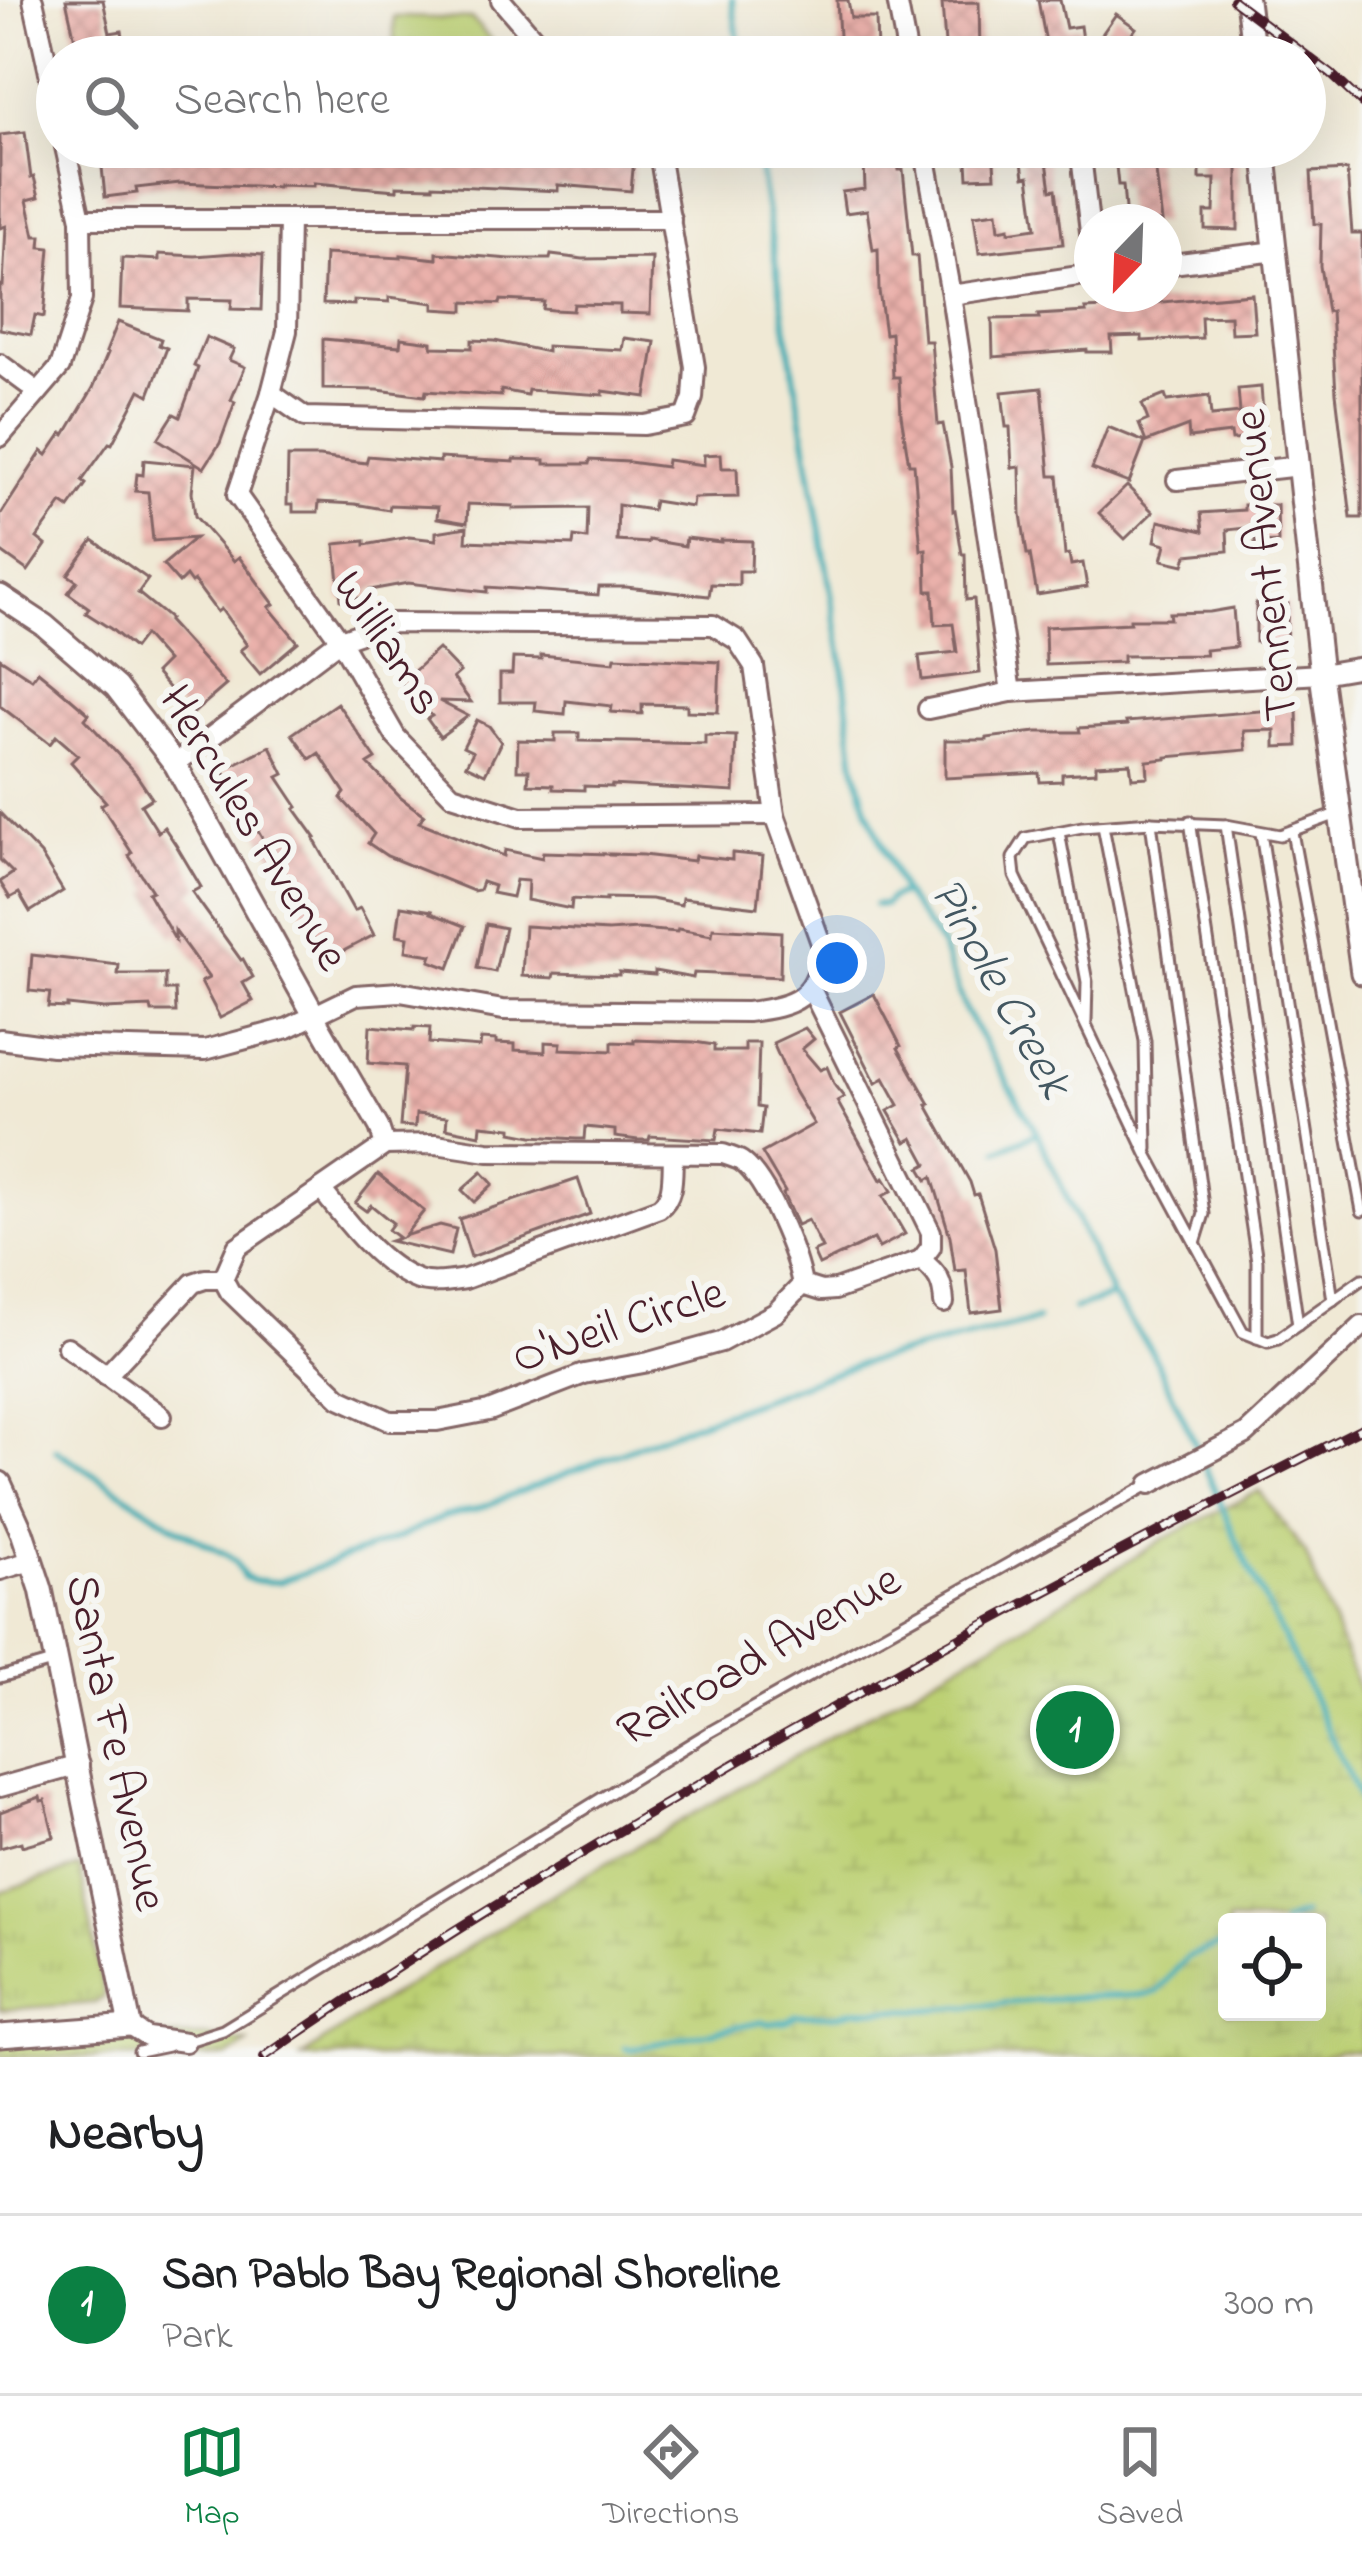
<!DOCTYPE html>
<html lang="en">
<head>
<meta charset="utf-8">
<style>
  body { margin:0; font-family:"Indie Flower",sans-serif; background:#f2f2f2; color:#202124 }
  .controls { position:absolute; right:36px; bottom:36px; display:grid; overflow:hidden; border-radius:12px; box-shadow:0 12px 48px #0002 }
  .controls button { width:108px; height:108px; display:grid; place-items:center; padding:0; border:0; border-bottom:3px solid #e0e0e0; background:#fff; color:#202124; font:60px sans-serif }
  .compass { position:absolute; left:1074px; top:204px; width:108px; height:108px; border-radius:50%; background:#fff; box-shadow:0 12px 48px #0002; rotate:203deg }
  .you { position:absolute; left:837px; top:963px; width:42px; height:42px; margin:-30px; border:9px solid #fff; border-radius:50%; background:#1a73e8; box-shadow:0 0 0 18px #1a73e833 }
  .badge { display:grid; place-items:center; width:78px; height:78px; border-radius:50%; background:#0b8043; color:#fff; font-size:39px; font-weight:700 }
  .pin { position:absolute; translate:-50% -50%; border:6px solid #fff; box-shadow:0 3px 12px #0006 }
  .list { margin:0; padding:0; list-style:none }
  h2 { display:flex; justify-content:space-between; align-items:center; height:156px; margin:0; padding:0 48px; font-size:51px }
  h2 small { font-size:39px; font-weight:400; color:#757577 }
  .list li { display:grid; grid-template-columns:78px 1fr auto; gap:36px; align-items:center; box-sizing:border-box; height:180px; padding:0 48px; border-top:3px solid #e0e0e0 }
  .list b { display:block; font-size:45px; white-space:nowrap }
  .list p { margin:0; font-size:39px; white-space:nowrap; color:#757577 }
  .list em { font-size:39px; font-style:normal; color:#757577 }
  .icon { flex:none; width:66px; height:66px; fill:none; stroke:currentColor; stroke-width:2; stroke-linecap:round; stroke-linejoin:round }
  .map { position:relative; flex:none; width:1362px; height:2057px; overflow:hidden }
  .search { position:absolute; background:#fff; box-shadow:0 12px 48px #0002; left:36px; right:36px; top:36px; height:132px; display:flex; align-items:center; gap:30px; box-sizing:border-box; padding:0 42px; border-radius:66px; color:#757577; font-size:45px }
  .sheet { height:336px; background:#fff }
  nav { display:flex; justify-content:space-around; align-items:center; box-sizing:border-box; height:168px; border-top:3px solid #e0e0e0; background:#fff; font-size:33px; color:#757577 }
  nav a { display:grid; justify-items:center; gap:6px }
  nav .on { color:#0b8043 }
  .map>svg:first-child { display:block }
  .grass { fill:url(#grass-tufts); stroke:#83784f; stroke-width:3 }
  .wetland { fill:url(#wetland-marsh); stroke:#83784f; stroke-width:3; fill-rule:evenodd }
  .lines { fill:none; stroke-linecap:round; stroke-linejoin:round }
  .stream { stroke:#39abb2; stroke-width:6 }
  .building { fill:url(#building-cross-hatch) }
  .service-casing { stroke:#846666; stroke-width:15 }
  .minor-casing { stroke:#846666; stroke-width:24 }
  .tertiary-casing { stroke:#846666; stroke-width:27 }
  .service { stroke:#fff; stroke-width:9 }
  .minor { stroke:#fff; stroke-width:18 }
  .tertiary { stroke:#fff; stroke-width:21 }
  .rail-casing { stroke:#4a1f2b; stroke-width:10 }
  .rail { stroke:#f6f6f2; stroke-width:6; stroke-dasharray:18; stroke-linecap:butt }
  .labels { text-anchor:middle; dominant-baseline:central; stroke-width:12; stroke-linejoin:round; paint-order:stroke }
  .street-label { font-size:48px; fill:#4a1f2b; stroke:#f6f6f2 }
  .water-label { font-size:51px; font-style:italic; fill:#435761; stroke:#f6f6f2 }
</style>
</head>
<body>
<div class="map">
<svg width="1362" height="2057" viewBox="0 0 1362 2057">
  <defs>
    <pattern id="grass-tufts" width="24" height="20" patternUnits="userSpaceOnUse" patternTransform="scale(3)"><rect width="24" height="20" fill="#bcd073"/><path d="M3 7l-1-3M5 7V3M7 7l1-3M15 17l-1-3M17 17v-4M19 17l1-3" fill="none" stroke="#a3b264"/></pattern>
    <pattern id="wetland-marsh" width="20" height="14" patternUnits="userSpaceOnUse" patternTransform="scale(3)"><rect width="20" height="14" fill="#bcd073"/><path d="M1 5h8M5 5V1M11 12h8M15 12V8" fill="none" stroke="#a3b264"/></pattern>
    <pattern id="building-cross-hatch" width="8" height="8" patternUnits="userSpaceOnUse" patternTransform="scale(3)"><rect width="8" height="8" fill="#eab1ab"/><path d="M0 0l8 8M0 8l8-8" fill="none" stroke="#ca9893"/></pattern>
  </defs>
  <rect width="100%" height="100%" fill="#f6f6f2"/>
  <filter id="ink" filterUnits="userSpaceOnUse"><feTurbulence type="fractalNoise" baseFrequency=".00833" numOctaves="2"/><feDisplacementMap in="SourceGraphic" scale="24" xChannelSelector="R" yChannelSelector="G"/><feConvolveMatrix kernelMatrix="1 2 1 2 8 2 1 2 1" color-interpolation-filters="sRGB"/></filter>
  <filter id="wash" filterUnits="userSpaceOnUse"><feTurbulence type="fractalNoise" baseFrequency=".004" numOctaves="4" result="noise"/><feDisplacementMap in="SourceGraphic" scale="48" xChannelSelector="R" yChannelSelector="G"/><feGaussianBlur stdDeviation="2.7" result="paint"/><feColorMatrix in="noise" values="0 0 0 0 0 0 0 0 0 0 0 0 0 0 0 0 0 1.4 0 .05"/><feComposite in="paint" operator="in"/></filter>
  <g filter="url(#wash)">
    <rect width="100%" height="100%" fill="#f0e9d5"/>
    <g class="grass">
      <polygon points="394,17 472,19 506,57 394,57"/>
      <polygon points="80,1867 104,1997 95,2003 0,2010 0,1892"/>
      <polygon points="130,2026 147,2037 206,2037 248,2043 228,2057 0,2057 0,2036"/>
    </g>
    <path class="wetland" d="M1259,1491L1305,1552L1362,1698V2052L1339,2051L1320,2057H302L373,2007L554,1893L1024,1626L1162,1540ZM1227,1922H1317V2012H1227Z"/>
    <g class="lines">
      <g class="stream">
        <polyline points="732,0 741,57"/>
        <polyline points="756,147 842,658 855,765 868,811 903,893 941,945 965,1010 1037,1133 1112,1296 1152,1352 1189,1430 1246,1562 1315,1702 1362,1805"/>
        <polyline points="875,905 884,905 891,898 903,893"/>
        <polyline points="999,1150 1037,1133"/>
        <polyline points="1074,1309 1110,1297"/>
        <polyline points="56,1450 180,1530 227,1555 235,1561 244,1577 253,1581 279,1582 400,1537 443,1517 477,1509 664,1435 855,1365 1037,1320"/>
        <polyline points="1357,1895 1362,1894"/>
        <polyline points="1282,1922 1302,1915"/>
        <polyline points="625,2047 631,2049 762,2021 769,2024 786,2021 796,2015 837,2015 855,2010 925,2010 1079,1997 1147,1995 1157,1992 1187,1957 1227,1943"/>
      </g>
    </g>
    <g id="blocks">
      <g class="building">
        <polygon points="66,0 103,0 110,33 122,31 127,57 75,57 72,41 75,40"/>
        <polygon points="837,0 848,0 851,18 876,18 877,53 840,54"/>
        <polygon points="1038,0 1060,0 1066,28 1080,26 1083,47 1048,53"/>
        <polygon points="979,2 980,57 946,57 942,3"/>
        <polygon points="1116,14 1136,28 1124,45 1141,57 1108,57 1093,47"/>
        <polygon points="25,132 31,178 34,177 39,197 27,200 35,236 41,236 40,247 50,248 44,317 35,315 31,335 0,329 0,285 3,286 6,226 0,228 0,135"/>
        <polygon points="100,147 635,147 631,191 558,185 558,191 433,185 433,187 397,186 397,190 314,183 314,186 278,185 278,187 180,183 136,188 137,193 105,197"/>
        <polygon points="855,147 903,147 904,155 897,156 899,170 903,170 912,256 917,256 924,341 931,341 938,425 943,424 951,467 953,511 955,510 962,554 965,554 966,600 974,599 980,673 922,680 919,656 957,652 953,624 935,625 933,591 927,591 926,549 921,550 914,464 909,464 901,415 899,377 893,377 891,333 885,334 879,291 878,249 873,250 867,210 845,213 842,192 865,189 864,162 857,163"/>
        <polygon points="966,147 993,147 995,177 968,178"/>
        <polygon points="1020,147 1045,147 1051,190 1056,189 1063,244 979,253 974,215 997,212 999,230 1009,228 1009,232 1036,228 1029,176 1024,177"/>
        <polygon points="1114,147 1153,147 1162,222 1126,222 1123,185 1118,185"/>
        <polygon points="1200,147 1238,147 1238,230 1205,229 1205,212 1214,212 1215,179 1200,179"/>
        <polygon points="1347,170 1352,233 1362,233 1362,518 1351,518 1336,393 1331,311 1327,312 1320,266 1321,224 1314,224 1311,172"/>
        <polygon points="234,253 263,255 261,310 231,309 232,300 188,299 188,311 120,308 122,258 159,260 159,254 195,256"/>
        <polygon points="437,253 510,259 550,259 551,255 583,259 652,258 650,314 620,313 620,305 574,304 573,311 553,310 543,309 544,302 501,300 500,304 464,302 464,311 434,309 434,303 389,297 389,302 354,300 354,305 323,304 325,254 401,258 401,255 437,259"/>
        <polygon points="1252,294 1255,332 1231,333 1230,316 1201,317 1202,338 1142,341 1142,336 1111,337 1112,352 1087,352 1087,350 993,357 992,319 1039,318 1038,315 1086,312 1085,309 1128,307 1128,305"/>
        <polygon points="118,322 161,339 159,345 167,348 149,395 140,390 112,444 109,443 82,481 86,484 69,508 62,503 37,538 46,545 28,571 0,551 0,516 42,451 47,455 62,433 65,435 93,388 108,353 106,352"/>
        <polygon points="206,337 234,349 229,360 245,367 231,400 235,402 220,443 204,468 158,439 174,414 180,417 198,368 194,366"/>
        <polygon points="401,338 432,342 432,347 472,348 472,340 495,341 547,352 547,346 622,350 624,338 655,342 646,397 603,391 603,395 528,390 527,395 501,390 501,396 426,391 425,396 378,390 323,389 323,339 400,346"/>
        <polygon points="1261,387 1265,438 1232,440 1231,433 1189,438 1188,426 1146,442 1139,424 1148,420 1142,404 1165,395 1167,401 1209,396 1211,416 1240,413 1238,389"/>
        <polygon points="1042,388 1050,476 1058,476 1065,555 1069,554 1071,565 1083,563 1087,587 1037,595 1030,554 1027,554 1021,514 1020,467 1012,468 1010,427 1006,427 1002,392"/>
        <polygon points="1108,427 1145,442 1129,483 1092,469"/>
        <polygon points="721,454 722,468 737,468 738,497 693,498 692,507 654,501 652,510 618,505 617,541 648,543 649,540 685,546 686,538 721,542 721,540 752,541 751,571 739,571 739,585 711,584 709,596 626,587 599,587 598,595 487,587 487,592 408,583 370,590 371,597 341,600 335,544 365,541 365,545 409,537 436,540 436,532 467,527 466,541 573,545 574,537 587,539 588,508 513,509 513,506 468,504 467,523 437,518 438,507 390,505 389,510 355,504 319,502 318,512 293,512 293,504 287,504 288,457 319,457 366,463 368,456 440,462 440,458 514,462 514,459 545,460 545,464 589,464 590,460 629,462 666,467 667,460 704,465 704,455"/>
        <polygon points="144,460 195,465 192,492 195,516 234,561 239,557 274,604 269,607 298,642 260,674 240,650 247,645 221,609 217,612 194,581 191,583 186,576 179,583 163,565 195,538 153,541 148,492 135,491 137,474 143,475"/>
        <polygon points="1127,486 1153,512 1125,539 1099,513"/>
        <polygon points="1244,505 1277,505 1278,542 1255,543 1255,527 1227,530 1228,551 1187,555 1184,565 1162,560 1166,544 1155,541 1159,521 1203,531 1201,513 1244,510"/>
        <polygon points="93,540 148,579 138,593 170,619 168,621 226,685 188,718 167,694 171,691 155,673 167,661 144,635 134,648 111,629 86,613 89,608 68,593 77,581 68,575"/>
        <polygon points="1256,603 1288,604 1286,644 1256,642"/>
        <polygon points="1233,608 1236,647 1205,650 1206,655 1123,656 1123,662 1046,665 1045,627 1130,623 1130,619 1170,619 1169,613 1210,612"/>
        <polygon points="438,649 460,672 453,678 471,702 439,701 468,716 440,737 427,719 432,716 401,683"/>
        <polygon points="541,655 614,662 615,657 720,662 718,712 687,711 687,705 642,704 642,714 611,712 612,706 566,701 565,714 535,711 536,702 500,702 500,674 512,674 513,658 541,659"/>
        <polygon points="0,658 32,679 38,671 54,684 89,714 85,719 135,773 152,798 141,805 158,832 164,827 176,845 201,887 192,892 241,960 243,959 253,977 243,983 253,1001 220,1018 201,982 209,978 175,931 175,940 148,893 152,891 129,856 132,853 101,805 106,802 71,762 78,755 56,736 50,744 0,706"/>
        <polygon points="337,703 376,759 368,764 401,798 424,815 419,822 504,856 505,850 542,858 543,852 643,855 694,861 695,856 732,860 732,853 763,856 758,907 682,898 681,905 651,899 606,898 606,901 572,899 571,909 527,900 528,881 516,880 512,897 492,893 494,886 482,882 479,890 473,891 387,856 368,843 374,834 341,798 345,793 319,753 310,759 292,734"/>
        <polygon points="1297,708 1298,746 1275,747 1275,730 1244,731 1246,750 1166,757 1166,759 1147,761 1148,777 1132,778 1130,763 1096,765 1096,772 1062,774 1062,781 1040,782 1039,773 945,778 945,740 987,740 987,738 1036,732 1080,732 1079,728 1127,725 1126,722"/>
        <polygon points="477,720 489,726 501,742 485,774 466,765 473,752 463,747"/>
        <polygon points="555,733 579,733 579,741 630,742 705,744 705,735 736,736 734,792 612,785 612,787 584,786 584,790 553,789 553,785 528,784 529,770 517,770 518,740 555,741"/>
        <polygon points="270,746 284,774 278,777 298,807 295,809 316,838 314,839 354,911 360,908 374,935 326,960 311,934 314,932 283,878 287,876 267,847 223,770"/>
        <polygon points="0,813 41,855 63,891 30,912 19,893 10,898 0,882 13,873 0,860"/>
        <polygon points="401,906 432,911 431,913 465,926 449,968 430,961 432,955 406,951 408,937 397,935"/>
        <polygon points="486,924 505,928 495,972 477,968"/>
        <polygon points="525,926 608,931 638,929 677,932 678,929 712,935 713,928 781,932 780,977 694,973 693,978 655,971 655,975 619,972 619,975 554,973 553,978 522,976"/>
        <polygon points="32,955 119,965 118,974 165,974 165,990 175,990 176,1012 152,1012 151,1007 104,1009 67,1005 67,1008 48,1007 50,993 29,991"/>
        <polygon points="874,994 901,1046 898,1048 930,1104 927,1105 970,1182 974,1195 978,1194 995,1249 1002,1309 971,1313 966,1270 955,1271 950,1236 932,1177 927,1180 920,1168 927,1164 913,1138 906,1142 895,1123 888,1111 899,1105 884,1078 876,1083 840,1012"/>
        <polygon points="370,1026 414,1030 414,1027 430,1028 429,1043 480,1047 481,1039 496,1040 496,1043 515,1044 515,1050 545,1052 545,1042 561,1043 560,1049 612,1051 612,1042 634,1043 634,1040 694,1042 714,1045 714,1051 745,1051 745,1043 759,1043 757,1107 763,1108 760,1134 718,1129 716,1140 650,1136 649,1140 638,1140 615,1137 615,1130 585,1127 584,1139 576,1139 532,1136 512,1132 512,1128 481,1125 480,1135 446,1128 447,1117 416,1114 415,1127 400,1126 405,1066 368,1063"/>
        <polygon points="805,1028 814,1039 802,1049 820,1070 827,1067 835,1086 844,1097 837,1101 881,1180 884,1178 892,1191 883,1196 905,1234 879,1248 874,1239 819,1265 813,1252 822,1248 808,1220 797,1225 783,1194 785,1192 762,1153 814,1124 794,1091 773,1043"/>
        <polygon points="482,1172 493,1184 474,1202 462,1190"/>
        <polygon points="378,1174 424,1211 404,1236 440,1225 456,1229 450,1255 390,1241 399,1238 388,1230 393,1223 371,1205 366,1211 355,1203"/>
        <polygon points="578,1179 590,1214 471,1257 459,1219"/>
        <polygon points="40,1797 41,1801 45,1800 54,1837 22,1846 21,1842 0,1848 0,1812"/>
      </g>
    </g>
  </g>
  <g filter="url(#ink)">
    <use href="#blocks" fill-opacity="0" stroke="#846666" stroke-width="3"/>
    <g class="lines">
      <defs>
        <g id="service">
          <polyline points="1340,813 1280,835 1226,825 1151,822 1082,827 1026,838 1013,858 1015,876 1147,1154 1243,1332 1268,1342 1278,1339 1362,1279"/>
          <polyline points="1190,821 1257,1261 1257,1338"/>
          <polyline points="1151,822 1204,1214 1195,1243"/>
          <polyline points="1226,825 1298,1325"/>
          <polyline points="1103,826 1145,1041 1147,1149"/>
          <polyline points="1059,832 1087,982 1086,1022"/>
          <polyline points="1292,832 1362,1211"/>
          <polyline points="1261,833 1333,1300"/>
          <polyline points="0,1677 52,1662"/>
          <polyline points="185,2042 223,2030 708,1733 1150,1484"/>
          <polyline points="139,2052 168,2046"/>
        </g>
        <g id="minor">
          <polyline points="33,0 57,109"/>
          <polyline points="501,0 550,57"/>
          <polyline points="897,0 908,57"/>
          <polyline points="924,147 951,295 1011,692"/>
          <polyline points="1080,147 1092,249"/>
          <polyline points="81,219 671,219"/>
          <polyline points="289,219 287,331 271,393 237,495 340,640 396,737 452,795 521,817 775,815"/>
          <polyline points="1164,265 1276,251"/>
          <polyline points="951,295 1092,274"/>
          <polyline points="0,364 38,392"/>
          <polyline points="271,393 305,417 644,425 686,417 693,398 695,367 658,147"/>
          <polyline points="0,437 60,367 82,299 81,219 65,147"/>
          <polyline points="1177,480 1299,466"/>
          <polyline points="928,709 1011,692 1321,674 1362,667"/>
          <polyline points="811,989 931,1232 931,1247 921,1260"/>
          <polyline points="314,1015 379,1127 385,1145"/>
          <path d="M0,1039L52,1046L205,1050L288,1028L356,995L400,992L503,1010L747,1012C794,1007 819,998 822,946L775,815L754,666L737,640L713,625L390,623L340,640L175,764"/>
          <path d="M436,1144L488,1152L723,1154C726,1155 738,1159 741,1161C767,1179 797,1255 802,1285L775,1313L721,1342L649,1362L584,1374L489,1411L437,1421H390L340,1398L230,1292L223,1279L237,1247L385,1145Z"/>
          <path d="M321,1189C345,1220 380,1266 418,1280C432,1285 450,1281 465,1279L659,1208C675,1196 672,1175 673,1155"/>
          <path d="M921,1260C938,1273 943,1282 944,1303"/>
          <polyline points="802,1285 821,1291 835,1290 921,1260"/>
          <polyline points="67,1347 162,1416"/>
          <polyline points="106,1376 193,1283 205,1279 223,1279"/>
          <polyline points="1150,1484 1246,1434 1362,1326"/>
          <polyline points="0,1570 31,1561"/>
          <polyline points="0,1787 79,1765"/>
          <polyline points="130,2026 147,2037 185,2042"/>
        </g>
        <g id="tertiary">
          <polyline points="1247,0 1254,57"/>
          <polyline points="1264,147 1321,674 1362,973"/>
          <polyline points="0,596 44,625 116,687 175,764 314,1015"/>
          <polyline points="0,1483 22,1532 41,1589 130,2026 0,2036"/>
        </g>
      </defs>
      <use href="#service" class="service-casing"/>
      <use href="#minor" class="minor-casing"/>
      <use href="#tertiary" class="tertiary-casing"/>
      <use href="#service" class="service"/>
      <use href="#minor" class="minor"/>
      <use href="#tertiary" class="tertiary"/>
      <defs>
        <g id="rail">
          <polyline points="1233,0 1331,74 1362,103"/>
          <path d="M264,2057C391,1968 523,1887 657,1809C887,1673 1123,1548 1362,1428"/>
        </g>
      </defs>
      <use href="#rail" class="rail-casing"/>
      <use href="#rail" class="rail"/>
    </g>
  </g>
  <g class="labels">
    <g class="street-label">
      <text transform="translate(1268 565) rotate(-96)">Tennent Avenue</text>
      <text transform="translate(386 644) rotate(57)">Williams</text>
      <text transform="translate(252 829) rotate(59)">Hercules Avenue</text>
      <text transform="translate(619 1327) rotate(-18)">O'Neil Circle</text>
      <text transform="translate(760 1657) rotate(-30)">Railroad Avenue</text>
      <text transform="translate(114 1743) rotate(78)">Santa Fe Avenue</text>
    </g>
    <g class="water-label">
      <text transform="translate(999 989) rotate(61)">Pinole Creek</text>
    </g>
  </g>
</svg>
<div class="controls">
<button><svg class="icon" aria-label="locate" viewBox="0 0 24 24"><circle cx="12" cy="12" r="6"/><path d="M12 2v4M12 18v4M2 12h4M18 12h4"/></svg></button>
</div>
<svg class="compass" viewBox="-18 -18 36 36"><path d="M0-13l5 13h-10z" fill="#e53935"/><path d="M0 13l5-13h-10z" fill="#757577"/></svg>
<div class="you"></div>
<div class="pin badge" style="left:1075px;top:1730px">1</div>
<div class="search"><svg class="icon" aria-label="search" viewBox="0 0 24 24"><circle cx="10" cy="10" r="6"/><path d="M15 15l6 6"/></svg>Search here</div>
</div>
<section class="sheet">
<h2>Nearby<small></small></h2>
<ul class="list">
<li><span class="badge">1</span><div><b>San Pablo Bay Regional Shoreline</b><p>Park</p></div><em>300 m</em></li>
</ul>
</section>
<nav>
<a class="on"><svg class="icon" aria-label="map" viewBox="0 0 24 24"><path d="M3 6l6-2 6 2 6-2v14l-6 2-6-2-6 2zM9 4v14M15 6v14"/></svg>Map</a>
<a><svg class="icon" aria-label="directions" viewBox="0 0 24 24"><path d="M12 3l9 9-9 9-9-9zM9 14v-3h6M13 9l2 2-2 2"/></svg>Directions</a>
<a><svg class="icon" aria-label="saved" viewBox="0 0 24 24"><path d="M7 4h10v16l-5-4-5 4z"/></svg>Saved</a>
</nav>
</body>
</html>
